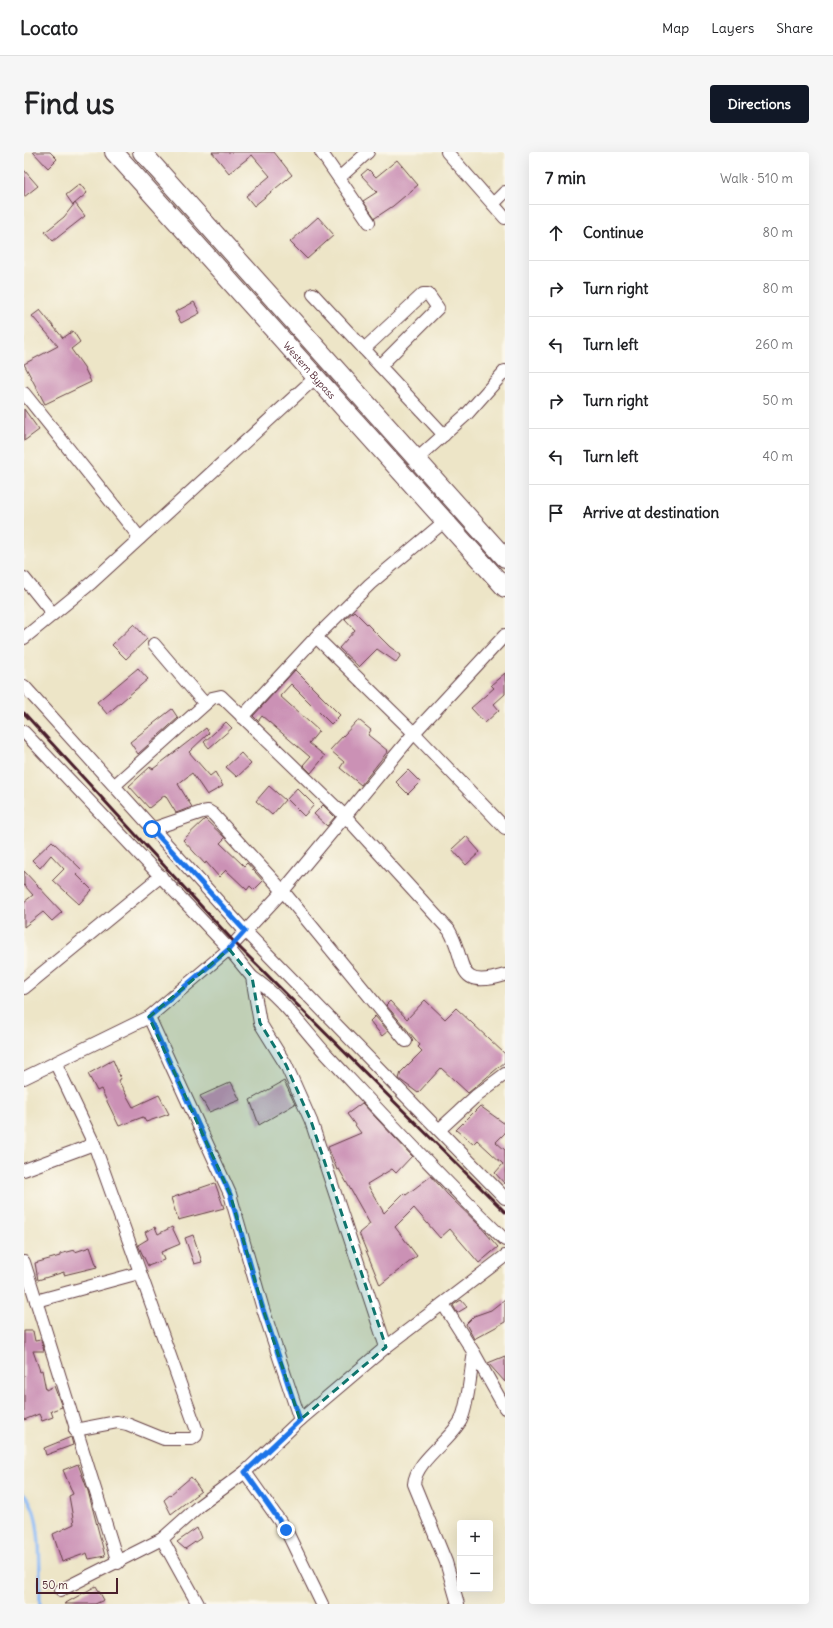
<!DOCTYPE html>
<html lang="en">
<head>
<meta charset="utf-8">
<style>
  body { margin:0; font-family:Delius,sans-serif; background:#f6f6f6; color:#202124 }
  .controls { position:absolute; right:12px; bottom:12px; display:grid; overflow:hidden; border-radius:4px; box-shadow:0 4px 16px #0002 }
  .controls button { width:36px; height:36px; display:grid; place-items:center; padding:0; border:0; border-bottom:1px solid #e0e0e0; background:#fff; color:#202124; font:20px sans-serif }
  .scale { position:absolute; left:12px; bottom:10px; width:82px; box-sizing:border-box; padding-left:4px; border:2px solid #4a1f2b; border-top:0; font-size:11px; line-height:14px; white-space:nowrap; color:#4a1f2b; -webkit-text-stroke:3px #fbf7ec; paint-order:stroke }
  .stop { position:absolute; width:12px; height:12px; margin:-9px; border:3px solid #1a73e8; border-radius:50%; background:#fff }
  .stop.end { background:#1a73e8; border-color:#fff; box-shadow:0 1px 4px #0008 }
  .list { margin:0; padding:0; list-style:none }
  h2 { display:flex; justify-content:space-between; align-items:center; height:52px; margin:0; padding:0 16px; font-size:17px }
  h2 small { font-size:13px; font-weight:400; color:#757577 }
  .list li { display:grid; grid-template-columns:26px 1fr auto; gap:12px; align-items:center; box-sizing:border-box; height:56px; padding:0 16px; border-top:1px solid #e0e0e0 }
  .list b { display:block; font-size:15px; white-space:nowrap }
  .list em { font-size:13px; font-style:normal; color:#757577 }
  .icon { flex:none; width:22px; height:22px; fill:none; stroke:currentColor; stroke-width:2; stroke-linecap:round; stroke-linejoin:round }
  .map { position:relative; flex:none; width:481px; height:1452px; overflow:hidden; border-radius:4px }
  header { display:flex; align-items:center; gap:24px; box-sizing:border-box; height:56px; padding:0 20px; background:#fff; border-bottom:1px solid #e0e0e0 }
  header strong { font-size:19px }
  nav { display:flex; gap:22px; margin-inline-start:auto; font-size:14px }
  .intro { display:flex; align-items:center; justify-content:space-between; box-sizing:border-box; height:96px; padding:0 24px }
  h1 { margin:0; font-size:28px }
  .button { padding:10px 18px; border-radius:4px; background:#111827; color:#fff; font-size:14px; font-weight:700 }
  main { display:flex; gap:24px; padding:0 24px }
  aside { flex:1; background:#fff; border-radius:4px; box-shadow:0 4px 16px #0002 }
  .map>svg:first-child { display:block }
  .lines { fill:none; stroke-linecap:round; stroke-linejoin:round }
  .stream { stroke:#8bbaf6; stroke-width:3.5 }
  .building { fill:#cb91b5 }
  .street-casing { stroke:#623d42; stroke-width:14 }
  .primary-casing { stroke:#623d42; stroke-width:20 }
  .street { stroke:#fff; stroke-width:12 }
  .primary { stroke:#fff; stroke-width:18 }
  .rail { stroke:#4a1f2b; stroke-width:3 }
  .route { stroke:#1a73e8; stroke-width:5 }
  .marked { fill:#0f766e; fill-opacity:0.2; stroke:#0f766e; stroke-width:3; stroke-dasharray:8 5; stroke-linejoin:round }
  .labels { text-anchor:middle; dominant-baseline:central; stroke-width:3.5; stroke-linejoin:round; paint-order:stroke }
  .street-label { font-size:10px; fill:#4a1f2b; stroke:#fbf7ec }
</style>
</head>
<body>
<header>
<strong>Locato</strong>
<nav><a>Map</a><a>Layers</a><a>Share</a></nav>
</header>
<div class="intro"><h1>Find us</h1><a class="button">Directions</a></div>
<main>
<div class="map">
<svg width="481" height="1452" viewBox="0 0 481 1452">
  <rect width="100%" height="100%" fill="#fbf7ec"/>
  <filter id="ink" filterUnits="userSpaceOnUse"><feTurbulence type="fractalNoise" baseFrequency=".025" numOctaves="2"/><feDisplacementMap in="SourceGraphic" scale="8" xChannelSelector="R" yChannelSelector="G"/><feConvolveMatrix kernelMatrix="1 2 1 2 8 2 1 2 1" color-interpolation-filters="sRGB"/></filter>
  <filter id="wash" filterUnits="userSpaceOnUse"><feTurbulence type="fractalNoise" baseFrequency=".012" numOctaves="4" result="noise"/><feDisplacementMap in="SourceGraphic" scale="16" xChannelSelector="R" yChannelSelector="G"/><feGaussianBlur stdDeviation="0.9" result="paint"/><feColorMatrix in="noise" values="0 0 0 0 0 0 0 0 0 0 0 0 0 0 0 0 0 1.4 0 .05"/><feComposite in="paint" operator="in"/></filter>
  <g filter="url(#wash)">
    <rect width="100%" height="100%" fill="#ede5c7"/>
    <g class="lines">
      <path class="stream" d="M0,1343C20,1357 15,1428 16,1452"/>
    </g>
    <g id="blocks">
      <g class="building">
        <polygon points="9,0 26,0 33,7 24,16"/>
        <polygon points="188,0 250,0 268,23 230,54 222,44 246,24 228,3 205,21"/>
        <polygon points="373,8 394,33 369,54 351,66 339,49 353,40 337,23 344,17 352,25"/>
        <polygon points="0,18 14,34 0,45"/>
        <polygon points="56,32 63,41 49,53 42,43"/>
        <polygon points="51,51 61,64 29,89 21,80 40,65"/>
        <polygon points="294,65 310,83 283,107 266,90"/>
        <polygon points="170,150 176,161 157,171 151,160"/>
        <polygon points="16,158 39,186 49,179 56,190 47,197 60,215 67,230 21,252 0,212 34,194 8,164"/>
        <polygon points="0,257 15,278 0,289"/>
        <polygon points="330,459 366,495 377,503 372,510 353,497 335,515 315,496 331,478 321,467"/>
        <polygon points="110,472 123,487 102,507 88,493"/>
        <polygon points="114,516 124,527 83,562 73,550"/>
        <polygon points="271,518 316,563 307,572 267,532 256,544 295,579 285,591 301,604 287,621 279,613 286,605 238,564 234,569 229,564"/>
        <polygon points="481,521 481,542 470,552 475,558 461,571 447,556 470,536 467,533"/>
        <polygon points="148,557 154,566 114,602 106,590"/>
        <polygon points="333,569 336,569 347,578 344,583 364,599 337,633 316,616 320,610 306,598"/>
        <polygon points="202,570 208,576 185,596 180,590"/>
        <polygon points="182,576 185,581 165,600 186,624 191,620 199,634 183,643 168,621 154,632 168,655 152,661 141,643 125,656 105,634 126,615 129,617"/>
        <polygon points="217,601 227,612 213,625 202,615"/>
        <polygon points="384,618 396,630 384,642 372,630"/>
        <polygon points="245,634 261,648 248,663 232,649"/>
        <polygon points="273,636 290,653 280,664 263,647"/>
        <polygon points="299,653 311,665 303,674 290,662"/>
        <polygon points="181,667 201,686 196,691 220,714 223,711 239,729 230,738 226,734 223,738 202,718 195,725 182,710 181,712 159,688"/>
        <polygon points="442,684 456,700 442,713 428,697"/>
        <polygon points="28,689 57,717 52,722 68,738 55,752 29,728 40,717 27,703 16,716 8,708"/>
        <polygon points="0,719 38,760 28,769 19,760 0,775 0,750 9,743 0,733"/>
        <polygon points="401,848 421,867 432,856 481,902 481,910 444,941 417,916 394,941 375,927 377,920 398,899 394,895 396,893 362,853 366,849 383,867"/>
        <polygon points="351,864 364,879 358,884 346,869"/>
        <polygon points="89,908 97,927 94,928 109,955 135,943 145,962 122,970 119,965 95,974 77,937 73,939 64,922"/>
        <polygon points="260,929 271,952 235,973 226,948"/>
        <polygon points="207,930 216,948 185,960 176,944"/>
        <polygon points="338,951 388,1004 372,1021 368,1017 343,1032 360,1061 380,1041 382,1043 407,1024 424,1043 456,1074 474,1095 455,1111 426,1077 416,1086 390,1056 371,1075 393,1104 356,1133 335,1081 346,1072 315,1017 313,1018 304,995 337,981 323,962"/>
        <polygon points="456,954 481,972 481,981 472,990 481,998 481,1032 471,1021 479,1012 453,988 449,992 432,978"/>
        <polygon points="191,1031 200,1056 154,1068 147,1046"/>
        <polygon points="131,1075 134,1082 148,1075 156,1092 137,1100 140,1108 124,1114 114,1093 124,1087 121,1080"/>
        <polygon points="169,1083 178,1110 170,1112 161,1086"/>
        <polygon points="66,1095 73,1115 40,1123 40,1120 14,1128 11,1111 36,1104 36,1102 51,1098 51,1100"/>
        <polygon points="481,1147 481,1170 450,1187 442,1172 450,1164 467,1158"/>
        <polygon points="437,1148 443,1155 433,1161 429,1153"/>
        <polygon points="0,1179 9,1179 11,1189 17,1188 20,1199 9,1199 16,1219 18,1218 22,1238 30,1234 38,1255 27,1259 29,1265 18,1269 15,1262 0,1268"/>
        <polygon points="481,1204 481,1230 464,1211"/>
        <polygon points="47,1285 49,1293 22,1303 20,1296"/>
        <polygon points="54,1312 64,1339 81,1404 65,1407 63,1401 38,1410 29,1382 50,1372 45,1344 49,1342 39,1318"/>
        <polygon points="167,1325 177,1339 147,1362 140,1348"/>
        <polygon points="173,1376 177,1386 161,1397 153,1390"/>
        <polygon points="72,1434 80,1448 71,1452 40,1452"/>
      </g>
    </g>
  </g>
  <g filter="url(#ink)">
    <use href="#blocks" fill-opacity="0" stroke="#623d42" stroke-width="1"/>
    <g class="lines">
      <defs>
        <g id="street">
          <polyline points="297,0 345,70"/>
          <polyline points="423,0 481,66"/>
          <polyline points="315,26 344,0"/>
          <polyline points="469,52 481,40"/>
          <polyline points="289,142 420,283"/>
          <polyline points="340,197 399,142 404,142 414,156 356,214"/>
          <polyline points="0,241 116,386"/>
          <polyline points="393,307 443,262 481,219"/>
          <polyline points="0,426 29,462"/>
          <polyline points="292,485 390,581 481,676"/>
          <polyline points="0,486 67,431 292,225"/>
          <polyline points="130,492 181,552"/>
          <polyline points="0,534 221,779 481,1046"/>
          <polyline points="218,565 292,485 346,432 421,369"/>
          <polyline points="0,580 205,797 228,825 236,871 262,913 287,969 362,1195"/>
          <path d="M91,633L188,546L197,544L322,665L425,778C444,810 429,839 481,823"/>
          <polyline points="128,677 178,660 184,659 189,662 259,739 382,889"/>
          <path d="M228,825C259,846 279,877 304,904C362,966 420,1029 481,1088"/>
          <polyline points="0,836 137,724"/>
          <polyline points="125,865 206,1042 239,1157 276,1268"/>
          <polyline points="32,912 70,992 173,1279 172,1284 168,1287 140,1287 103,1272 93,1270 51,1278"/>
          <polyline points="0,926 125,865 205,797 259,739 390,581 481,483"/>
          <polyline points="415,978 453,943 481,922"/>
          <polyline points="0,1018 70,992"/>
          <polyline points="0,1110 94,1411"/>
          <polyline points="12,1149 115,1121"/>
          <polyline points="419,1152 450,1201 481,1256"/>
          <polyline points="221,1320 262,1378 298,1452"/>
          <polyline points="138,1387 174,1452"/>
          <polyline points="37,1438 138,1387 175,1354 221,1320 276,1268 362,1195 481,1104"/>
          <path d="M434,1452L422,1410L390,1332C392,1308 426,1289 437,1268C445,1250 446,1220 450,1201"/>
        </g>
        <g id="primary">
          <path id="s1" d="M90,0L481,436"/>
          <polyline points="118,0 481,406"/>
        </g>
      </defs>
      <use href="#street" class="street-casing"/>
      <use href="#primary" class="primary-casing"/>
      <use href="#street" class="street"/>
      <use href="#primary" class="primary"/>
      <polyline class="rail" points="0,561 211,791 481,1060"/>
    </g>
  </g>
  <g class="lines" filter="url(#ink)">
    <polyline class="route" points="128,677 221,779 205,797 125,865 206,1042 239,1157 276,1268 221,1320 262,1378"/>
  </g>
  <path class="marked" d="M205,797L228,825L236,871L262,913L287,969L362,1195L276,1268L239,1157L206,1042L125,865Z"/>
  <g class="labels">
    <g class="street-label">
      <text stroke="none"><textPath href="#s1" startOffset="293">Western Bypass</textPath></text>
    </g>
  </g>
</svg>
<div class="controls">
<button>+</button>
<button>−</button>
</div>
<div class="scale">50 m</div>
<div class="stop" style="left:128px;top:677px"></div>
<div class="stop end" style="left:262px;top:1378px"></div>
</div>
<aside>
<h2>7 min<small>Walk · 510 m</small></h2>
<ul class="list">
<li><svg class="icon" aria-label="ahead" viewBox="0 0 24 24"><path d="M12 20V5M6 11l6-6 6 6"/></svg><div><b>Continue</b></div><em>80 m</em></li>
<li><svg class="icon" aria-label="right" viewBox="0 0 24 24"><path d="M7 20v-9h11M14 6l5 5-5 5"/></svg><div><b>Turn right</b></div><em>80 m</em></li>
<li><svg class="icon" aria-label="left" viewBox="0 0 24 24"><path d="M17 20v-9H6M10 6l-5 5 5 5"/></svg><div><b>Turn left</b></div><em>260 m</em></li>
<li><svg class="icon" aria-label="right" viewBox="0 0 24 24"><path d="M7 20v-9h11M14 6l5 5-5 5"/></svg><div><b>Turn right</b></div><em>50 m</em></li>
<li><svg class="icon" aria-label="left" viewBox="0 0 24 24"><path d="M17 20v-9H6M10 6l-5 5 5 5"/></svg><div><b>Turn left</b></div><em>40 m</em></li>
<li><svg class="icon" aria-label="arrive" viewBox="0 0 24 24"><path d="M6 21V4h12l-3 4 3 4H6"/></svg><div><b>Arrive at destination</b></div></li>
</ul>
</aside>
</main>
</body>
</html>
